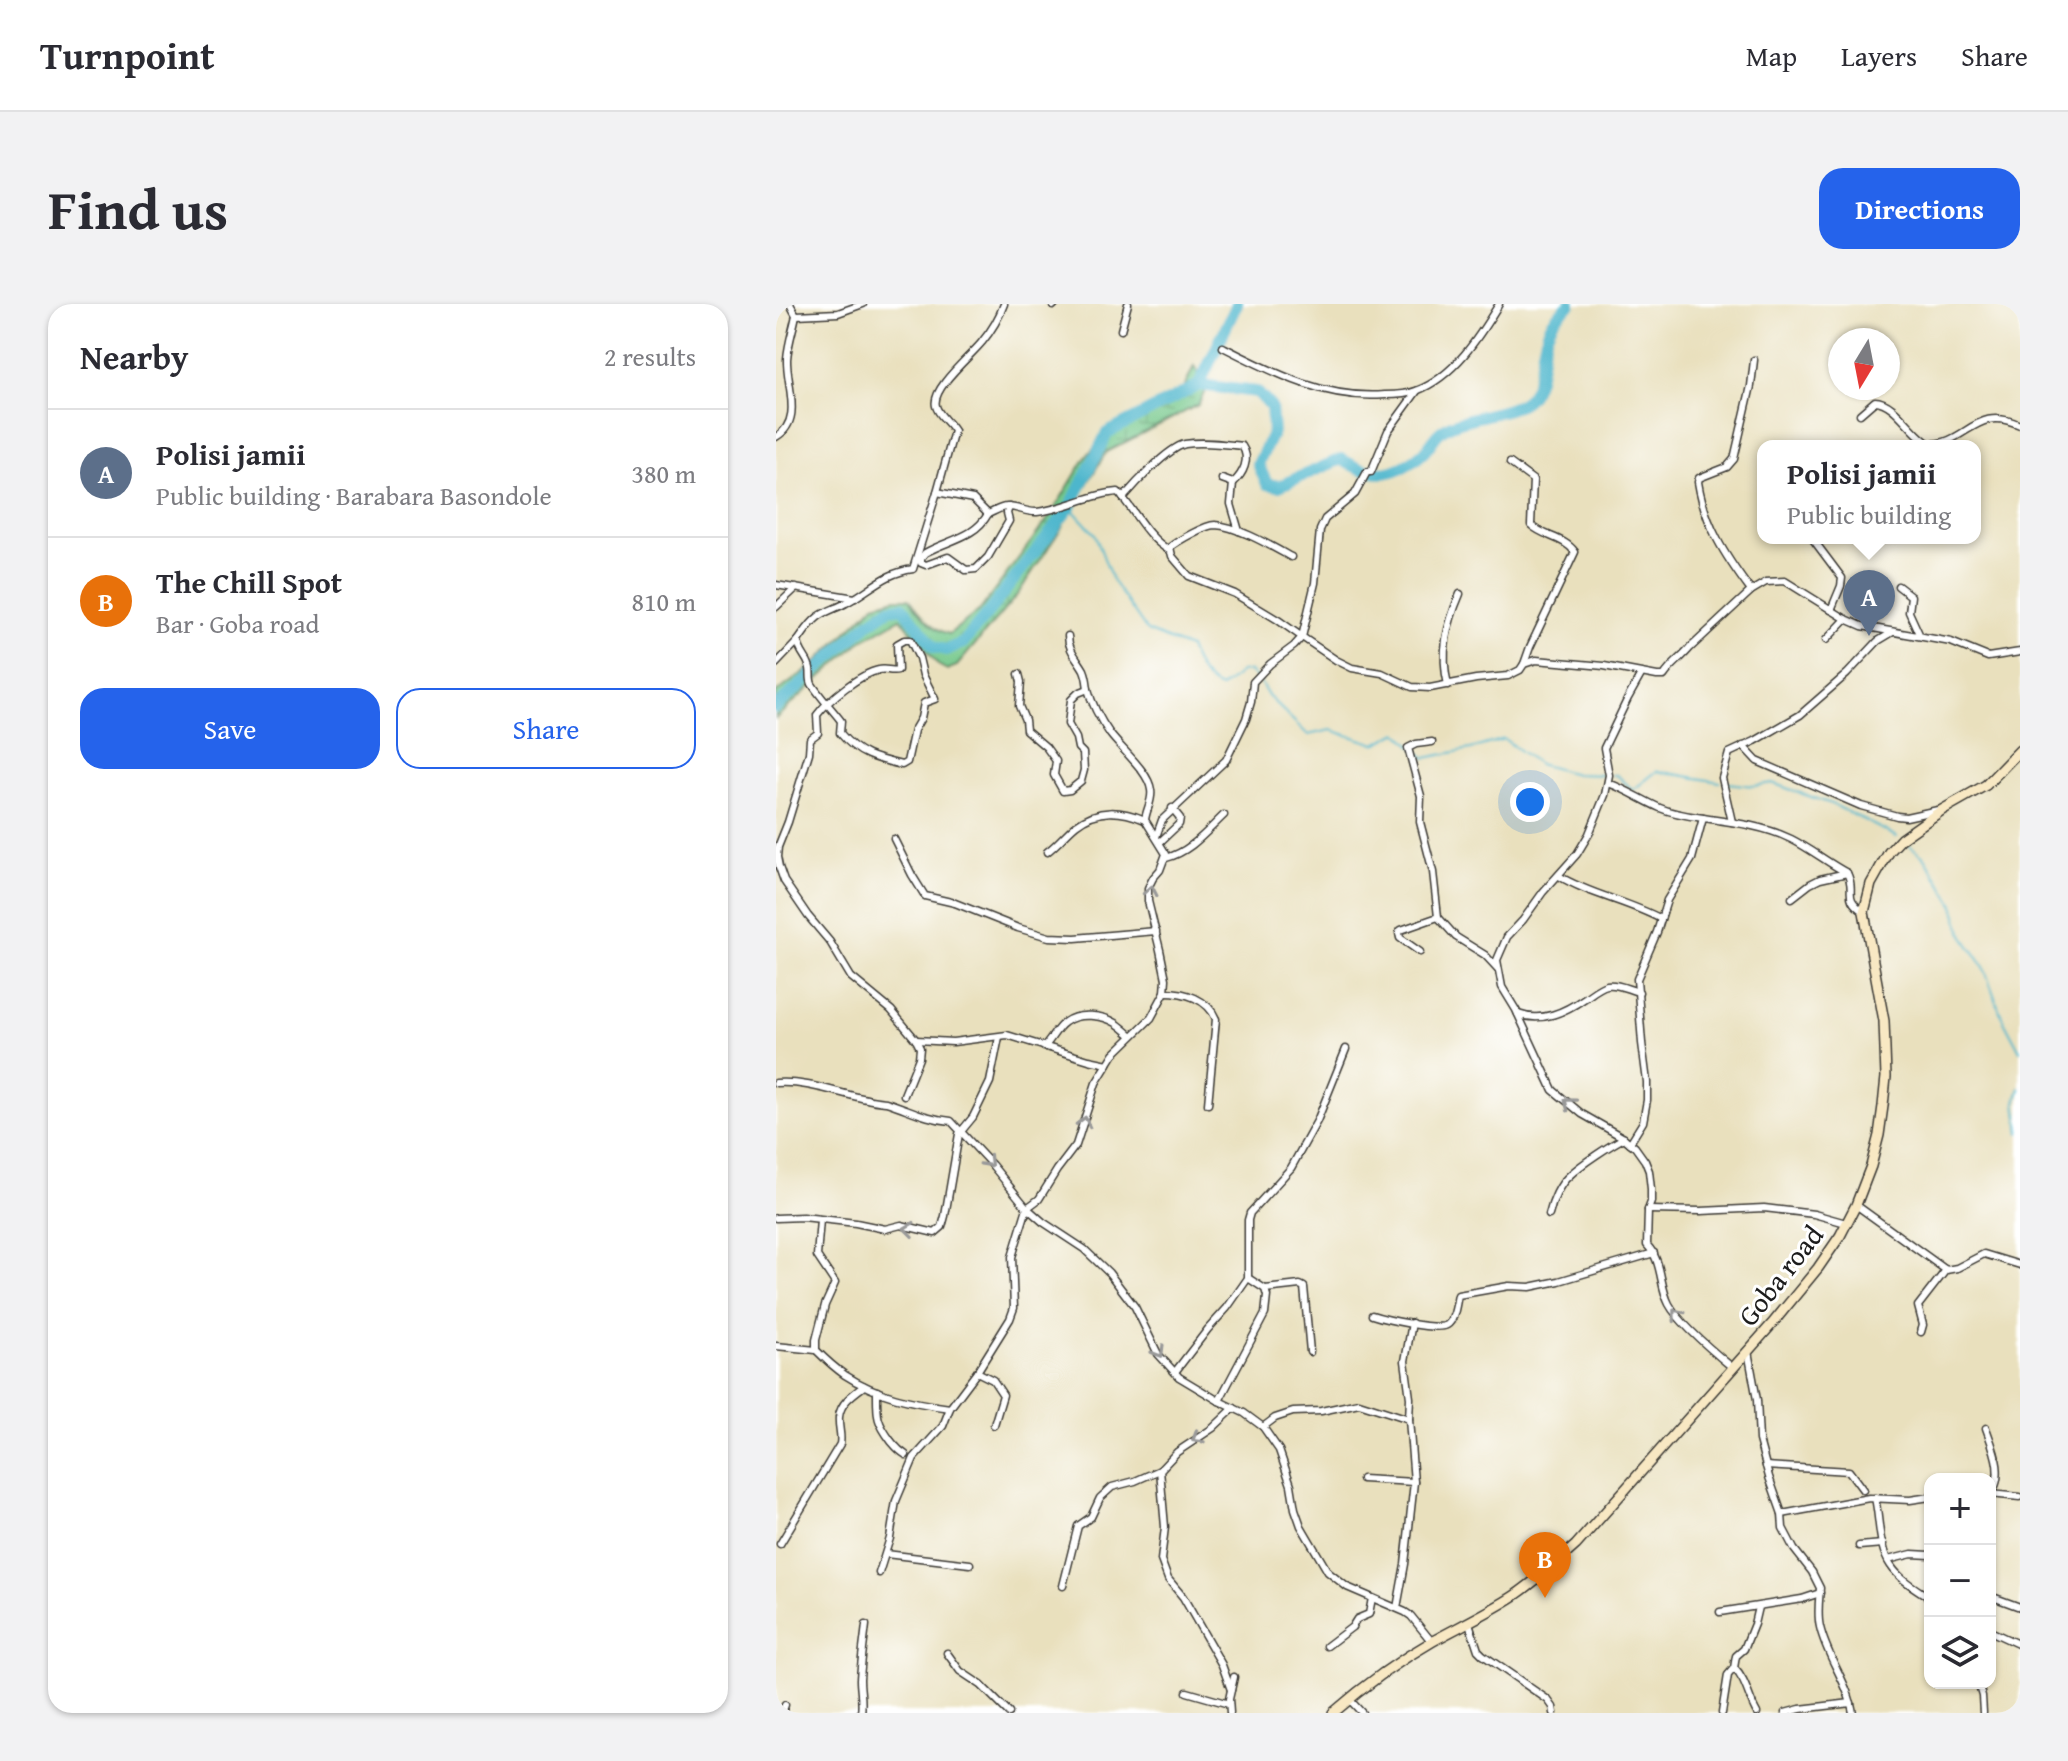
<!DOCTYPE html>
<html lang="en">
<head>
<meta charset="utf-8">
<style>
  body { margin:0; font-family:"Gentium Book Plus",serif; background:#f2f2f3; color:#2b2b33 }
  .controls { position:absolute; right:24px; bottom:24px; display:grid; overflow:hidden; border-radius:16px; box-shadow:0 2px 6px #0004 }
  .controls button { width:72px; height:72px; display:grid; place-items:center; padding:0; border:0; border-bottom:2px solid #e1e1e2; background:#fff; color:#2b2b33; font:40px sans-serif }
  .compass { position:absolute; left:1052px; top:24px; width:72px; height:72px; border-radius:50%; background:#fff; box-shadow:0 2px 6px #0004; rotate:190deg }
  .you { position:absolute; left:754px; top:498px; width:28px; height:28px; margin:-20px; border:6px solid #fff; border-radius:50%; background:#1a73e8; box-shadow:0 0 0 12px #1a73e833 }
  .badge { display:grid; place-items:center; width:52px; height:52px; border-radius:50%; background:#2563eb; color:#fff; font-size:26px; font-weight:700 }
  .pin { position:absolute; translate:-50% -66px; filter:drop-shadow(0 2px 4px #0008) }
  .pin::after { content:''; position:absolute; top:42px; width:28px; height:24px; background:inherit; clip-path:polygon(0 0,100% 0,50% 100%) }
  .popup { position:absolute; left:981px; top:136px; width:224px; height:104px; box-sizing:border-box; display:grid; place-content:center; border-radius:16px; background:#fff; filter:drop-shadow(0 2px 6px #0005); font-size:26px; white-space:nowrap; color:#7c7c81 }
  .popup b { font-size:30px; color:#2b2b33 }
  .popup::after { content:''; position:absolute; left:50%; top:100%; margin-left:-16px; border:16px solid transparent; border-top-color:#fff }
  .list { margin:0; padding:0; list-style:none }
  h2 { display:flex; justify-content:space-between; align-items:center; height:104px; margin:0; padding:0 32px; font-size:34px }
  h2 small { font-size:26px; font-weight:400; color:#7c7c81 }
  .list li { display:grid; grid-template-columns:52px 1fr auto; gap:24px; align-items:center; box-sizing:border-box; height:128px; padding:0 32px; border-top:2px solid #e1e1e2 }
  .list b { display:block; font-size:30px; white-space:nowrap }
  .list p { margin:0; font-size:26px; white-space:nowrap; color:#7c7c81 }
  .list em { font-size:26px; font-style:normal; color:#7c7c81 }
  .actions { display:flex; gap:16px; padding:24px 32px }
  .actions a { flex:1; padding:18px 0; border:2px solid #2563eb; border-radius:24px; text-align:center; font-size:28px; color:#2563eb }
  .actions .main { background:#2563eb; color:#fff }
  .icon { flex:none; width:44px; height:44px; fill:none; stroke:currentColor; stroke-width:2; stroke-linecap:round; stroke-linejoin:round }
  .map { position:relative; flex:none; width:1244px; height:1409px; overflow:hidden; border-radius:24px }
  header { display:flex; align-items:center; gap:48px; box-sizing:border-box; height:112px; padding:0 40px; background:#fff; border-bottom:2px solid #e1e1e2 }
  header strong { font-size:38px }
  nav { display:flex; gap:44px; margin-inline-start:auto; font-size:28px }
  .intro { display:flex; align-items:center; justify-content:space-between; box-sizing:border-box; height:192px; padding:0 48px }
  h1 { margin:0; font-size:56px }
  .button { padding:20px 36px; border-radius:24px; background:#2563eb; color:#fff; font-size:28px; font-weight:700 }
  main { display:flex; gap:48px; padding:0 48px }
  aside { flex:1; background:#fff; border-radius:24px; box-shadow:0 2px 6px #0004 }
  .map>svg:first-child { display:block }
  .wetland { fill:url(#wetland-marsh); stroke:#487253; stroke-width:2 }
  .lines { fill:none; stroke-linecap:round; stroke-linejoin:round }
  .stream { stroke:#4eb6cc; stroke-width:2 }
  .river { stroke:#4eb6cc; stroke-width:12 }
  .street-casing { stroke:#3b3934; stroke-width:9 }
  .secondary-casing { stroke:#3b3934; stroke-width:12 }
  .street { stroke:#fff; stroke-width:6 }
  .secondary { stroke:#f8e8c3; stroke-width:9 }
  .oneway { stroke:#999 }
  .labels { text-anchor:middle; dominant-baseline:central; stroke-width:6; stroke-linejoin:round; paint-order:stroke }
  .street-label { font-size:28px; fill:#1c1c1c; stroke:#fff }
</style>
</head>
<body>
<header>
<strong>Turnpoint</strong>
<nav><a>Map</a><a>Layers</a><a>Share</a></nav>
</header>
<div class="intro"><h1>Find us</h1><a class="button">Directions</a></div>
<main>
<aside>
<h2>Nearby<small>2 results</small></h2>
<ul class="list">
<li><span class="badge" style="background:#5c6f8a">A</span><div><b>Polisi jamii</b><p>Public building · Barabara Basondole</p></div><em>380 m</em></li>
<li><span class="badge" style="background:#e8710a">B</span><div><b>The Chill Spot</b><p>Bar · Goba road</p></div><em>810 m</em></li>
</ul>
<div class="actions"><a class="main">Save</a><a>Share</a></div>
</aside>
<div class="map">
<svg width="1244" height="1409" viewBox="0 0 1244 1409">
  <defs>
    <pattern id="wetland-marsh" width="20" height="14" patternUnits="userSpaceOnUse" patternTransform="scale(2)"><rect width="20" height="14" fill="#75c88a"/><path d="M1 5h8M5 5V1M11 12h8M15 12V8" fill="none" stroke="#65ab76"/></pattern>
  </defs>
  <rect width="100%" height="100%" fill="#fff"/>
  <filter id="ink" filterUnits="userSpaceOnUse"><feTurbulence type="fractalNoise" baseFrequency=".0125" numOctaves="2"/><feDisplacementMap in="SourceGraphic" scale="16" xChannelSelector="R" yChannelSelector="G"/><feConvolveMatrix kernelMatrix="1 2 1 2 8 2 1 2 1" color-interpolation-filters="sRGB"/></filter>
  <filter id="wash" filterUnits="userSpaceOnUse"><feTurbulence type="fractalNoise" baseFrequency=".006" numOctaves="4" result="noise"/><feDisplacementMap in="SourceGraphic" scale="32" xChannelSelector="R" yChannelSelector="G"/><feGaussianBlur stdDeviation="1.8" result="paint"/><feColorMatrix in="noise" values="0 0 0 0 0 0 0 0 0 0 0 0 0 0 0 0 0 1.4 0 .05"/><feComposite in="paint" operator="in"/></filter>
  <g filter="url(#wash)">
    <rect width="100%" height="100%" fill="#e9e0bd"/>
    <path class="wetland" d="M418,62L431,83L422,101L330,148L284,226L242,290L181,362L171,366L162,361L125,314L85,337L0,414V389L40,359L99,300L120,294H133C144,308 155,325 173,330L204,306L274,212L310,153L337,121L407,86Z"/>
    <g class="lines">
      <g class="stream">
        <path d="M295,204L319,230L336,276L371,327L413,344C421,361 426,378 445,384L465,368L473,367L482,375L492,392L532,431L555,426L600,440L622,428L649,454L695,445L728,435L762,460L800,470L830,471"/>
        <polyline points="836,471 841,471 857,486 881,467 944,478"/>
        <polyline points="951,479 978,482 996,479 1058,501 1121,533"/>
        <polyline points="1129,538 1148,552 1177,599 1188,633 1208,663 1226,713 1244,747"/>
        <polyline points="1244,784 1240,798 1244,829"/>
      </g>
      <g class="river">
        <path d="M423,81L481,88L495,103L497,128L482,160L491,180L503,182L565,155C580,164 599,173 617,167C627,164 640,156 648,148C658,137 659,129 673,122C693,111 739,110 753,93C768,74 763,44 774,23C778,13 786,7 794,0"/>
        <polyline points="0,403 93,319 113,305 127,303 158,343 170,346 187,339 212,309 294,203 331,129 423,81 461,0"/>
      </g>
    </g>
  </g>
  <g filter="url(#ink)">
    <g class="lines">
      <defs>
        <g id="street">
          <path d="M228,0C223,14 216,26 206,38C195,52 155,84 160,102C162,111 173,118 178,127L161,188L197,195L212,210C217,208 225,203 230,203C240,202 251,209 261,208C289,205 314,190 342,188C360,208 370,233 394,247"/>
          <polyline points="277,2 279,0"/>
          <polyline points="20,11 62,9 87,0"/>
          <polyline points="345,26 352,0"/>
          <path d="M447,43C498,69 550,96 609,91C619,91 630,91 640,87C678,73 703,33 723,0"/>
          <path d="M641,87L612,127L595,168H591L579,190L549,215L544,226L539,279L526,333L560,356L576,364L606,369L636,383L654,384L700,375L732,372L744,366L748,360L760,356L828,362L881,372H888C895,361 906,354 914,344L975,287L990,278L1009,277L1070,315L1086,322L1175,338L1212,353L1244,348"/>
          <path d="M1084,110L1099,97C1119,97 1137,132 1154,140C1191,140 1200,100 1244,121"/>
          <path d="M0,133C28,116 10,81 11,55C12,40 17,26 20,11L14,0"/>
          <path d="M734,159L757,176L755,221C768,233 788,233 799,248L754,343L748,360"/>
          <polyline points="446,175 457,179 455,200 463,227"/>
          <path d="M347,194C359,180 392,144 409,140C427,137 449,140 466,142C475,155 467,170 457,179"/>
          <path d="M212,210C199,234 171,236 149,249L145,254V259L150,261L172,253L190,266L200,265L212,253L233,217L231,209L233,203"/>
          <polyline points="1036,234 1066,274 1065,282 1055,306"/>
          <polyline points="0,281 79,294"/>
          <polyline points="1122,282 1135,292 1133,308 1144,332"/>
          <path d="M975,287C949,252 929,221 922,178L923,174L951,163L958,155L975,82L978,56"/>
          <polyline points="0,303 20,284"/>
          <polyline points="1050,336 1070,315"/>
          <polyline points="0,360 22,337"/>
          <path d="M866,369L852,394L828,444L833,471L829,491L813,530L801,550L767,588L747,616L731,633L721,656L726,683L740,706L777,786L806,810L848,834L859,843L869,857L873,867L875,885V898L872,906L871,941C887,958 883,981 893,1000C903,1019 940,1050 957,1064"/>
          <polyline points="243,370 245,378 243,402 249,416 250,426 270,443 280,457 278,471 287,487 294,486 305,477 308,466 307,449 302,444 300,434 292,420 295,396 302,389 312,385"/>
          <path d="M672,381C664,349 671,320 684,290"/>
          <polyline points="656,438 640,440 632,444 645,492 644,518 657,568 662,613 680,633 709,651 722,665"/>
          <polyline points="967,442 981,457 1085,502 1121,512 1130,513 1162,506"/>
          <path d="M832,479C850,485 866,496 884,504C898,510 913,512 927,514"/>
          <polyline points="956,518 946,474 953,449 979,437 1024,411 1071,370 1102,337 1117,328"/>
          <path d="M380,533L386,516L450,456L470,415L475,398L477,378L494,360L518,342L526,333L502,316L459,290L413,272L396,252L394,243C402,237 429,221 439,221C461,222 495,242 515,253"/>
          <polyline points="118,535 136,571 149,592 179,599 242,624 273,633 299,634 380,627"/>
          <polyline points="384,538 403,520 404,514 396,504"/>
          <path d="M271,548C282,540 290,529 300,521C322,504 345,506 369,516"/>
          <path d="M390,554C414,548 430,528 448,511"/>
          <path d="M783,572C814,591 852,597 885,615"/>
          <polyline points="1016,594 1034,580 1044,575 1071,569"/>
          <polyline points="644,648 624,634 623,629 625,626 662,613"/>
          <path d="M389,688C409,688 432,695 440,715L432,800"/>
          <path d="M742,710C766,719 789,708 809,694C815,690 823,683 831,681C842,679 853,686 863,688"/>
          <polyline points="140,736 177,738 231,731 313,756 332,760"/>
          <path d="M268,743C276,735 280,724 289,718C302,708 327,711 340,719C345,722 350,727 355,731"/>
          <path d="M0,779C32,777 61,789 91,795C97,797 104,797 110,798C133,805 150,815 175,817L216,861L251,904L267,918L308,945L333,969L359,1003L382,1050L403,1073L443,1097L468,1109L487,1123L503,1146L515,1181L519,1205L525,1222L552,1268L571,1283L629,1308L635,1312L656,1338"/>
          <path d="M128,791L143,754L144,744L140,736L115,706L75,673L54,638L32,612L8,577L3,563L1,553L2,543L12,518L33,449L34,435L42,429L41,411C53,395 84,370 103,366C110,364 114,368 122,366L121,340L128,336H134L143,354L147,371L159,395L148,399L145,414L138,426L131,458L126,461C100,455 82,451 64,429L65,417C56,405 44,393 36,380C33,374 36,367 33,361C30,352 23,348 22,337C28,329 33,320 42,313C50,307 61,304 70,299C95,286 108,269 137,265L161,188"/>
          <path d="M854,839L867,818L871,796V778L866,739L861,675L881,628L891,596L916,555L927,514C956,518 989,522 1015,535C1035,545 1052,559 1071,569C1081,588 1065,592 1088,608"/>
          <polyline points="1080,901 1170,966 1181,964 1208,950 1244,961"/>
          <polyline points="872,906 925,907 988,904 1038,910 1070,919"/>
          <path d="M773,911C776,898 783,880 794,871C804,861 836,840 848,834"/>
          <polyline points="0,914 27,913 80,919 109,925 125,921 159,929 166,923 169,912 183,830 197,813 214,778 223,733"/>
          <path d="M44,916L41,952L59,979L49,1001L40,1036V1046C49,1055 59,1064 69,1071C101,1092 137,1099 174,1104"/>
          <polyline points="489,985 524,981 528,983 534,1048"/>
          <path d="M596,1011C608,1015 661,1027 671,1021C679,1016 680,1000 682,991L733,982L754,983L783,977L878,949"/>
          <polyline points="1145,1028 1147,1021 1142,1002 1170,966"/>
          <polyline points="0,1042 40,1046"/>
          <path d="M972,1047L981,1096L983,1136L993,1173L1006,1210L1007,1224L1018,1245L1036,1268L1044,1284C1043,1297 1041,1311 1044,1323C1051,1354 1072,1378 1077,1409"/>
          <polyline points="201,1068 217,1076 227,1091 218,1121"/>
          <polyline points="399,1068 432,1025 451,1004 472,974 472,916 474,909 515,864 541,817 570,745"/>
          <path d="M101,1087C101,1112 100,1117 115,1137C120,1143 122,1146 130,1151"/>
          <polyline points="443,1097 489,1010 491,992 489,985 472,974"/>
          <polyline points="487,1123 499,1114 517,1108 545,1107 583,1099 633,1115"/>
          <path d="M1210,1124C1217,1144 1230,1172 1214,1190"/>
          <polyline points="990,1162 1073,1167 1087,1186"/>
          <polyline points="384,1166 389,1223 385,1256 392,1275 407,1293 446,1361 455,1386"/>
          <polyline points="586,1175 638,1178"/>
          <polyline points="1214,1190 1244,1193"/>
          <path d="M1099,1194C1104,1215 1102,1244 1115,1262C1124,1276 1141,1285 1154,1294"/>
          <polyline points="1006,1210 1093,1194 1134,1196 1154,1193"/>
          <path d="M4,1240L64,1140C66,1131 62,1123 63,1113C64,1099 77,1090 88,1082"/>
          <polyline points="1083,1242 1107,1240"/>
          <polyline points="110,1250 194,1260"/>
          <polyline points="1112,1256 1136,1250 1154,1251"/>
          <path d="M103,1269L114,1234L120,1197L138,1154L167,1122L174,1104L201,1068L234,1015L238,1004L236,953L251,904L263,895L281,866L300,841L320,779L338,750L375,714L389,688L390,675L384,646L372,597V584L377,574L384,566L390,550L369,516C370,506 377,496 375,486C373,468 346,446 334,430C325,417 316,401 312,385C311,378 311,373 308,366C302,355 292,346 292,332"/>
          <polyline points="287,1282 302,1222 315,1213 324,1194 336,1183 359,1177 384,1166 401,1148 437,1124 458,1104"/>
          <polyline points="1214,1292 1244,1303"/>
          <polyline points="621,1304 629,1260 638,1178 633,1115 634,1094 629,1057 636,1019"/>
          <polyline points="944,1308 1026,1295 1044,1289"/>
          <polyline points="693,1319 702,1346 707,1351 772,1396 777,1403 778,1409"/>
          <polyline points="1214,1327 1244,1341"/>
          <polyline points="551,1342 576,1323 581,1315 593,1310 596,1294"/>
          <polyline points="171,1349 184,1367 205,1381 233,1409"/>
          <path d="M958,1364C971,1377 972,1394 981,1409"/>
          <polyline points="1202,1379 1206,1392 1207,1409"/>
          <polyline points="411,1388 453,1400"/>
          <polyline points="574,1396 586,1409"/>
          <polyline points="6,1409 9,1401"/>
          <path d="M85,1409C87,1397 84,1387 84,1375C85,1357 88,1339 90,1321"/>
          <polyline points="454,1409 453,1395 458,1373"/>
          <polyline points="946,1409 952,1371 958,1364 960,1352 968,1345 978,1320 982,1303"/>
          <polyline points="1009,1409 1024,1405 1075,1399"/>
        </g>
        <path id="secondary" d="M557,1409C588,1382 622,1357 657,1337C684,1322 712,1309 738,1292C760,1277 780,1259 800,1241L996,1020L1042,964L1064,932L1080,901L1095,862L1103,831L1107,802L1110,773L1108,717L1088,608L1095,580L1113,548L1125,535L1166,506L1210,481L1244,446"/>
      </defs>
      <use href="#street" class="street-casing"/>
      <use href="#secondary" class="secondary-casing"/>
      <use href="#street" class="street"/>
      <use href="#secondary" class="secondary"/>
    </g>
    <defs><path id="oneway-chevron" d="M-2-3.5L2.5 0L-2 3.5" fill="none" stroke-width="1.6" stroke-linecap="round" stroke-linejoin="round" transform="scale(2)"/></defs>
    <g class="oneway">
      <use href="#oneway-chevron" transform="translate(375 587) rotate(-79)"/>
      <use href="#oneway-chevron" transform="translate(793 799) rotate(-141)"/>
      <use href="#oneway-chevron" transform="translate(308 818) rotate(-76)"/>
      <use href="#oneway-chevron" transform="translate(212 858) rotate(47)"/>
      <use href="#oneway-chevron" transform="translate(133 925) rotate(-173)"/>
      <use href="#oneway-chevron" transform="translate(901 1010) rotate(-130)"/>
      <use href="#oneway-chevron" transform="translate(383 1048) rotate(59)"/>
      <use href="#oneway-chevron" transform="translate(421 1134) rotate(148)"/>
    </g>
  </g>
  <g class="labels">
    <g class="street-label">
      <text transform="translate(1004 971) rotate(-52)">Goba road</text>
    </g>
  </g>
</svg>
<div class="controls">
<button>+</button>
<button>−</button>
<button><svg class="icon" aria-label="layers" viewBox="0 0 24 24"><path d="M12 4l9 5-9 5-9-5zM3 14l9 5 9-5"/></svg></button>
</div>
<svg class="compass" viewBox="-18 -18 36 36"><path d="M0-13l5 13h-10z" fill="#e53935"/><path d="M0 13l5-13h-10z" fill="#7c7c81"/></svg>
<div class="you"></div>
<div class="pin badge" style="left:1093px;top:332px;background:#5c6f8a">A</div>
<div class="popup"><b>Polisi jamii</b>Public building</div>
<div class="pin badge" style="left:769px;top:1294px;background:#e8710a">B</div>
</div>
</main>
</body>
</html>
